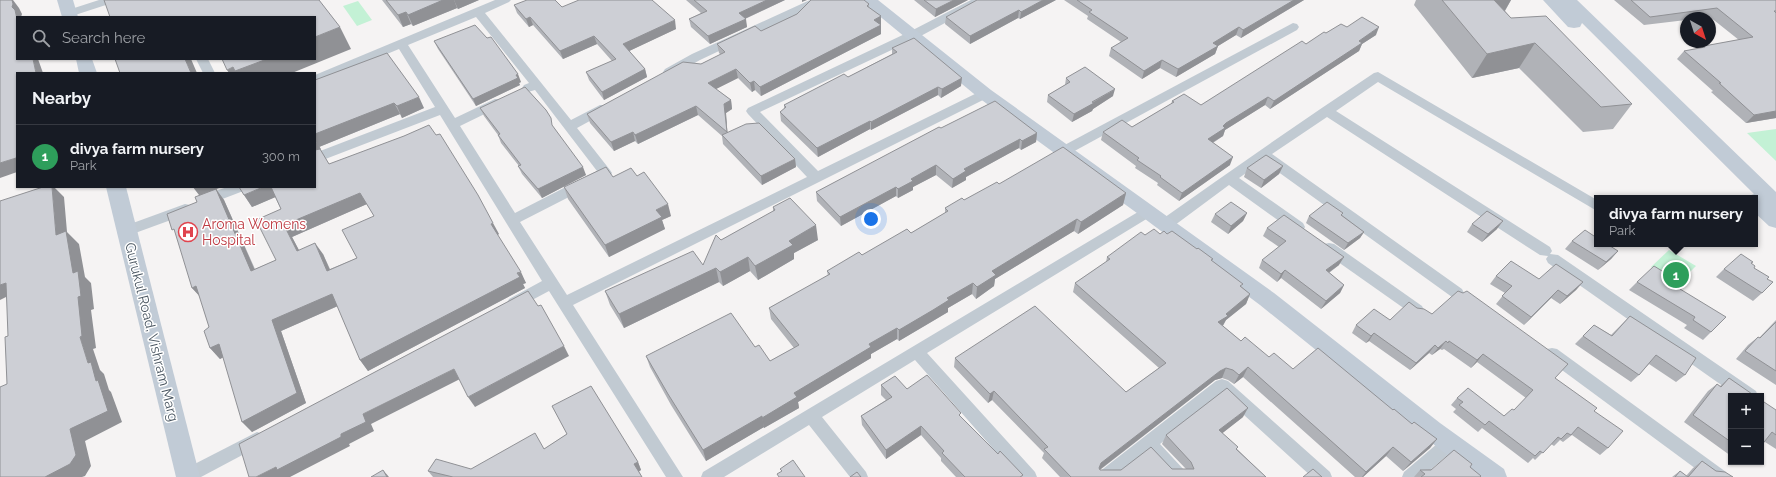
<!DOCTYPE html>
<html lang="en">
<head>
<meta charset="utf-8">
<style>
  body { margin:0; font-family:Raleway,sans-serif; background:#242831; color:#f1f3f6 }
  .controls { position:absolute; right:12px; bottom:12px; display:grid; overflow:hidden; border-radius:0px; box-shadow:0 1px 3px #0004 }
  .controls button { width:36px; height:36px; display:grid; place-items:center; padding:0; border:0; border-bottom:1px solid #363941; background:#171b24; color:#f1f3f6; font:20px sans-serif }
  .compass { position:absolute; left:1680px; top:12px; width:36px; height:36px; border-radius:50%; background:#171b24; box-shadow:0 1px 3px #0004; rotate:141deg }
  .you { position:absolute; left:871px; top:219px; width:14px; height:14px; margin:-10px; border:3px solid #fff; border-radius:50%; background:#1a73e8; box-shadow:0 0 0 6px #1a73e833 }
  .badge { display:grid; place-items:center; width:26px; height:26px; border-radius:50%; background:#0f766e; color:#fff; font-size:13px; font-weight:700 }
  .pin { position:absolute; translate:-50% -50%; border:2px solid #fff; box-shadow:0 1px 4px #0006 }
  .popup { position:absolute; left:1594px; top:195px; width:164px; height:52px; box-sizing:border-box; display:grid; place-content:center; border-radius:0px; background:#171b24; filter:drop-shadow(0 1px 3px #0005); font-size:13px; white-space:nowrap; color:#9ea1a6 }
  .popup b { font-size:15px; color:#f1f3f6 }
  .popup::after { content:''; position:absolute; left:50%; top:100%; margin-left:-8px; border:8px solid transparent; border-top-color:#171b24 }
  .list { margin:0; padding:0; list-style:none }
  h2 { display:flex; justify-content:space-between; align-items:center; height:52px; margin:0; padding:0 16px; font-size:17px }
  h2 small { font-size:13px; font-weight:400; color:#9ea1a6 }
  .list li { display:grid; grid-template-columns:26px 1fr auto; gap:12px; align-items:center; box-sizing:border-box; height:64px; padding:0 16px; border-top:1px solid #363941 }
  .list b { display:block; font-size:15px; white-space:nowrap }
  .list p { margin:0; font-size:13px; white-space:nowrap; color:#9ea1a6 }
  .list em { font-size:13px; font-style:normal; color:#9ea1a6 }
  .icon { flex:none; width:22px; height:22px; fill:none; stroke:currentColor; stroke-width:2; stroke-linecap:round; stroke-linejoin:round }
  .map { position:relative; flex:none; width:1776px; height:477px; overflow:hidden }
  .search { position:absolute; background:#171b24; box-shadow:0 1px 3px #0004; left:16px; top:16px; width:300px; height:44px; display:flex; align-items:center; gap:10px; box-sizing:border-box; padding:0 14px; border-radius:0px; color:#9ea1a6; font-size:15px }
  .panel { position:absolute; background:#171b24; box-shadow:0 1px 3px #0004; left:16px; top:72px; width:300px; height:116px; border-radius:0px }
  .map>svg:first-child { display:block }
  .green { fill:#c3f1d5 }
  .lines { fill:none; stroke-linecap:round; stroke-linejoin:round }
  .street { fill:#c1cad2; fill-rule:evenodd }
  .secondary { fill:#c1cbd6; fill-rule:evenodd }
  .wall { fill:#b0b2b7; fill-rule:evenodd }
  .shaded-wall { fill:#909195 }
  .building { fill:#cdcfd5; stroke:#909195; fill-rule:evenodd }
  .labels { text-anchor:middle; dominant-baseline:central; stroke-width:3; stroke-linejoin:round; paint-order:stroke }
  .health-label { font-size:14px; fill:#be3a42; stroke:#fff; text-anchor:start }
  .street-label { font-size:14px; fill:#4a5661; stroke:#fff }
</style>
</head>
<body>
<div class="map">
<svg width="1776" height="477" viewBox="0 0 1776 477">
  <rect width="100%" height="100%" fill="#f5f3f3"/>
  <g class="green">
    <polygon points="358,1 372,20 357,26 343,6"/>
    <polygon points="1776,129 1776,161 1747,133"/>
    <polygon points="1669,250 1696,266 1678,284 1651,267"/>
  </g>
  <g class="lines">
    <g class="street">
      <polygon points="99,0 117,0 115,2 69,17 63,13 65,11"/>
      <path d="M495,0H511L509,2L485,13L571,120L600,105H608L610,108L608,111L577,128L610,170L612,173L610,176L520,222L567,295L807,177L748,114L746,111L748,108L909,32L971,0H986L984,2L917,38L760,112L818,171L981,91H989L991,94L989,97L573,305L683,477H666L549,291L519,307L514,309L509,307L507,303L509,299L542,281L440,115L315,163V153L435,107L399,49L315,84V75ZM476,17L529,83L524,85L522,88L524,91L528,92L535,90L597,171L515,213L460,126L503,105L505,102L503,99H495L455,118L408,45Z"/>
      <polygon points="810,0 825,0 823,2 700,60 673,75 665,75 663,72 665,69 692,54"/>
      <polygon points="1293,23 1297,24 1299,27 1297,30 1069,154 1064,156 1059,154 1058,151 1059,148"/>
      <polygon points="196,59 208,59 215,73 203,73"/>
      <path d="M1378,72L1597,200V211L1378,82L1336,111L1550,247L1552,251L1550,254L1558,255L1756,391L1758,396H1737L1548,263L1546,259L1548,256L1540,255L1327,117L1272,154L1462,289L1464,293L1462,297L1457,299L1452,297L1263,161L1239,178L1303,223L1305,227L1303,231L1298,232L1293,231L1229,185L1171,228L1166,229L1161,228L1159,224L1161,220C1231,170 1302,121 1374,73Z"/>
      <polygon points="227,187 248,187 246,190 204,206 199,205 197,201 199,197"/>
      <polygon points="185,204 190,205 192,209 190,213 127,236 122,235 120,231 122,227"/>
      <polygon points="1148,206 1153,207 1155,211 1153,215 927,353 1035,472 1037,477 1018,477 915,360 822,417 866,472 868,477 850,477 809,425 724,477 701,477 703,472"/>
      <polygon points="1329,243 1334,244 1422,306 1424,310 1422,314 1417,316 1412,314 1324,252 1322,248 1324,244"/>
      <polygon points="1552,348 1557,349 1726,472 1728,477 1707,477 1547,359 1544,354 1547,349"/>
      <polygon points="1222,379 1228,381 1330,472 1332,477 1312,477 1222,395 1160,444 1186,472 1188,477 1169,477 1147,454 1118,477 1097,477 1099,472 1216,381"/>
      <polygon points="257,432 263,434 265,439 263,444 201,477 177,477 179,472"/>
      <polygon points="1450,436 1456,438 1458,443 1456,448 1422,477 1402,477 1404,472 1444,438"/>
    </g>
    <g class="secondary">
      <polygon points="57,0 73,0 78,17 62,17"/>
      <polygon points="860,0 878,0 991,90 1274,293 1440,423 1504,469 1507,477 1476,477 1424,437 1260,305 1141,216 979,98"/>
      <polygon points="1543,0 1577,0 1776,192 1776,228 1769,226 1755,213 1755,198 1747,198 1748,196 1754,194 1582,23 1580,27 1574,28 1568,27"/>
      <polygon points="76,59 92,59 97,73 79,73"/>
      <polygon points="106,187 126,187 200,477 176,477"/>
    </g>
  </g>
  <g class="wall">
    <polygon points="382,0 479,0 458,9 457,8 413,26 411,24 403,27"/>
    <polygon points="686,0 785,0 745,19 747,27 710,44 691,27 689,19 701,13"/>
    <polygon points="914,0 968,0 935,17"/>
    <polygon points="1056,0 1020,19 1018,18 970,44 945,24 946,17"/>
    <polygon points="1064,0 1304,0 1241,38 1236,35 1218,46 1215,54 1176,77 1160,68 1142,79 1109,56 1111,48 1121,42 1087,19 1088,16"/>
    <polygon points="1416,0 1511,0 1505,11 1511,18 1632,104 1613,129 1583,132 1519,68 1472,78 1414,5"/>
    <polygon points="1614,0 1776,0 1776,118 1746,123 1711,92 1713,91 1677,59 1684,51 1703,48 1704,46 1739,40 1710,17 1700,18 1686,18 1686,20 1644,25"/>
    <polygon points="869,4 869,8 881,16 881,34 761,96 755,90 752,92 738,78 716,89 731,100 732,109 726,113 727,133 795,159 796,167 762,185 723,144 722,136 698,115 638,144 635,141 614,151 590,123 587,114 721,55 719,53 717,44 761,31 797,14"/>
    <polygon points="514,5 562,7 676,29 629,51 645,69 647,77 604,100 589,80 586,72 612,61 597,44 563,59 533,25 529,27 517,13"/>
    <polygon points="1347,27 1376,35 1362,44 1359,51 1270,109 1265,105 1225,130 1223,136 1213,143 1230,165 1179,201 1157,185 1158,183 1135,168 1136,166 1101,140 1103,132 1132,127 1171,104 1172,101 1201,105 1306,44 1326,33"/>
    <polygon points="434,41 521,82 519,83 520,85 476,106 438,49"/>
    <polygon points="892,48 961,86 941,98 938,95 871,130 870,129 818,157 781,121 780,112 784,109 784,105 848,77 892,54"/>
    <polygon points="1066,78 1113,96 1093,109 1092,111 1072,122 1047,102 1048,95 1065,85"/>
    <path d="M315,80L424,108L402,118L400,114L319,147L329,164L499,234L497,235L526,283L523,284L525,288L368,371L360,360L338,306L281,331L306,403L252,432L223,357L220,359L210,348L209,327L200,296L192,288L199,195L193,187H219V188L216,189L224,200L255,269L276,260L281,209L275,197L252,207L244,195L315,187ZM367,204L374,216L357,258L330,269L323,254L299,250L292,237Z"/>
    <polygon points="480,108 554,128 586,175 542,198 522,174 518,166 519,166 501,143 498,135 484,116"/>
    <polygon points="941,128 1037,133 1036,142 1021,150 1019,148 966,177 966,180 952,188 936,175 913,187 913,190 898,198 896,196 841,226 817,201 816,192"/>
    <polygon points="1283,166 1279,174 1261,188 1244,177 1247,168"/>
    <polygon points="613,177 671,216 662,220 665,229 609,257 568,199 564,187"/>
    <polygon points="999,184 1126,193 1123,205 1078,234 1074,231 995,279 994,286 976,299 972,294 948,308 948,312 933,321 899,341 897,339 871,354 871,358 798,402 799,408 764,428 764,427 706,461 671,405 650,367 646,356 755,347 770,361 794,348 771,319 769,308 828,276 827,271 862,255 911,233 945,213 945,208 964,200"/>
    <polygon points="773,207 818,240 794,253 794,259 758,280 750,271 723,286 719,282 624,328 610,305 605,291 703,265 721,240 773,212"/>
    <polygon points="1247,213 1243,221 1228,234 1211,222 1215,214"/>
    <polygon points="1342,215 1364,232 1360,238 1344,250 1306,223 1309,216"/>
    <polygon points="1472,224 1497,229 1482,242 1467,232"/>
    <polygon points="1267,228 1339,265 1329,273 1344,285 1340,293 1321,309 1281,278 1277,282 1259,268 1262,260 1279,247 1263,236"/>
    <polygon points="1160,234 1167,234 1212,261 1242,287 1250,294 1246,304 1226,320 1223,326 1241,341 1269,357 1293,369 1393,410 1412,424 1437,439 1430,448 1403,471 1386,456 1363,477 1355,477 1243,377 1234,384 1228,380 1222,378 1215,380 1100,470 1186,469 1162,444 1166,435 1243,417 1222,433 1237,449 1266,477 1060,477 1042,458 1044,453 992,400 988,403 954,367 955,358 1126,392 1159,368 1073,292 1075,283 1106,262 1107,257 1145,235"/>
    <polygon points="1572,241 1618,251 1611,259 1598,270 1565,249"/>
    <polygon points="1751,263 1754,268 1767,279 1762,293 1753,301 1716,277 1724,269"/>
    <polygon points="1496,276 1539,279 1583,282 1576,290 1560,304 1551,298 1524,325 1496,304 1505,293 1490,284"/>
    <polygon points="1637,282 1680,289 1711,332 1703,340 1684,328 1687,325 1629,290"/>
    <polygon points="1417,308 1432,314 1555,378 1594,411 1608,448 1600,455 1572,435 1563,442 1560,440 1554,446 1551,444 1535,460 1533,458 1528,463 1482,428 1478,432 1453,412 1456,409 1451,405 1457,398 1504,416 1514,410 1526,398 1477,362 1471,368 1444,349 1442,350 1440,349 1432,355 1429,353 1410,370 1369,341 1366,343 1352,333 1356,325 1390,320"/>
    <polygon points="1630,316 1685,375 1676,382 1649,364 1639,375 1631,382 1575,344 1594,325 1611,335"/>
    <polygon points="1776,320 1776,385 1736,359 1748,345 1758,337 1759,338"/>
    <polygon points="1729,378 1731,396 1731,456 1684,422 1708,391 1717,384 1720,386"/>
    <polygon points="881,385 907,389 961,417 998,454 1023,475 1022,477 956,477 941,461 941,458 921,435 886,459 862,425 861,416 886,400 881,395"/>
    <polygon points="552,406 638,462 641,470 639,471 642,477 433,477 428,471 471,469 544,449 567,434"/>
    <polygon points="1776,410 1776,449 1765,442"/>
    <polygon points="1702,461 1716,471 1733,477 1672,477 1680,471 1686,476 1693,468"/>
    <polygon points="1470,467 1480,477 1414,477 1420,470"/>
  </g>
  <g class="shaded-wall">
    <polygon points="12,0 13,0 19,8 22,14 21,17 17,17 17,19 12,7"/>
    <polygon points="443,0 454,0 457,8 413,26 408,15"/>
    <polygon points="454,0 479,0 458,9"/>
    <polygon points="767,0 785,0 740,21 739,13"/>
    <polygon points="802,0 807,0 802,2"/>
    <polygon points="954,0 968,0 935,17 936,9"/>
    <polygon points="1043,0 1056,0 1020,19 1021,12"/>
    <polygon points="1294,0 1304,0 1241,38 1243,30"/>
    <polygon points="1482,0 1511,0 1504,12"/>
    <polygon points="1019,10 1018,18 970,44 970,36"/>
    <polygon points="406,12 411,24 403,27 398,15"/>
    <polygon points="881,16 881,34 761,96 760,87"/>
    <polygon points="530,17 533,25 529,27 526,19"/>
    <polygon points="746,19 747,27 710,44 708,36"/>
    <polygon points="675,20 676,29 625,53 623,44"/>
    <polygon points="340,27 351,49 292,73 229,73 227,70 233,67 267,59 315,59 315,37"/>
    <polygon points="1239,27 1236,35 1218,46 1215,54 1176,77 1178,69 1213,43"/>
    <polygon points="1379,27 1376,35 1362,44 1359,51 1270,109 1274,101"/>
    <polygon points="594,36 597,44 563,59 560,51"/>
    <polygon points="1535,43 1519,68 1472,78 1487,54"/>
    <polygon points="33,59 38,59 43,73 36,73"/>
    <polygon points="185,59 192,59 191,59 197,73 191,73"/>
    <polygon points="1162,60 1160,68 1142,79 1144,71"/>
    <polygon points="645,69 647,77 604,100 602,92"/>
    <polygon points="736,69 738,78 710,92 708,83"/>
    <polygon points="518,74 521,82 519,83 520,85 476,106 473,99"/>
    <polygon points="962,78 961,86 941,98 942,89"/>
    <polygon points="754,81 755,90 752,92 750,83"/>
    <polygon points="938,87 938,95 871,130 871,122"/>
    <polygon points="1115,89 1113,96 1093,109 1092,111 1072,122 1074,114"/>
    <polygon points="419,97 424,108 402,118 397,106"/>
    <polygon points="1268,97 1265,105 1225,130 1223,136 1205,147 1208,139 1226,123"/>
    <polygon points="731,100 732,109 726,113 728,141 727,132 724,104"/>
    <polygon points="394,103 400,114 319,147 315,140 315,134"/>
    <polygon points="696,106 698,115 638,144 635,135"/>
    <polygon points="1776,111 1776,118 1746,123 1754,115"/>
    <polygon points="870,121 870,129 818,157 817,148"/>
    <polygon points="633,132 635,141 614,151 611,142"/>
    <polygon points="1037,133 1036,142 1021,150 1022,141"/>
    <polygon points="1020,139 1019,148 966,177 966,180 952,188 953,179 964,169"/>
    <polygon points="315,140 321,149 315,152"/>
    <polygon points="1233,157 1230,165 1179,201 1182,193"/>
    <polygon points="16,158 17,158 17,172 0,178 0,163"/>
    <polygon points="795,159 796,167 762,185 761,176"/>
    <polygon points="936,165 936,175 913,187 913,190 898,198 898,189 911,179"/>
    <polygon points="1283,166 1279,174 1261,188 1264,180"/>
    <polygon points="583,167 586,175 542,198 538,189"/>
    <polygon points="52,187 54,187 64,197 67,232 79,244 85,277 91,283 94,309 91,310 96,348 93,349 100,370 104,374 109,390 111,392 122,422 85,441 91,466 85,476 82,477 45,477 96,381 88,363 80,337 73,273 56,235"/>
    <polygon points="193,187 219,187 219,188 216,189 224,200 260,282 251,271 200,196"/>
    <polygon points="263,187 271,187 278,196 252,207 244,195"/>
    <polygon points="896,187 896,196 841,226 840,217"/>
    <polygon points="360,193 367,204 292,237 305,262 297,251 284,225"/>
    <polygon points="1126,193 1123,205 1078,234 1081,222"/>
    <polygon points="668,204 671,216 662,220 665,229 609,257 605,245 656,210"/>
    <polygon points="1247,213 1243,221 1228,234 1231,226"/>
    <polygon points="1077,219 1074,231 995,279 994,286 976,299 977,287 992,271"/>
    <polygon points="1503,221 1497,229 1482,242 1488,234"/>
    <polygon points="493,223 499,234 496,236 491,224"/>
    <polygon points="816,225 818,240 794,253 794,259 758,280 755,266 789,241"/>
    <polygon points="1364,232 1360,238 1344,250 1348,243"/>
    <polygon points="315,243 323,254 335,282 327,271"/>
    <polygon points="1618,251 1611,259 1598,270 1606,262"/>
    <polygon points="748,257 750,271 723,286 720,272"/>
    <polygon points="1344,257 1339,265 1321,278 1326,270"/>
    <polygon points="716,268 719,282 624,328 619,314"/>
    <polygon points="1285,270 1281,278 1277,282 1281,274"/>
    <polygon points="521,272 526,283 523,284 525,288 368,371 360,360"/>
    <polygon points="1583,282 1576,290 1560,304 1567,296"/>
    <polygon points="6,283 8,296 0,300 0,285"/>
    <polygon points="973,283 972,294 948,308 948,312 899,341 899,330 947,298"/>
    <polygon points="1344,285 1340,293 1321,309 1326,301"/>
    <polygon points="196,286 202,299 192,288"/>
    <polygon points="1558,290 1551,298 1524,325 1531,317"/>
    <polygon points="332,294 340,305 281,331 306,403 252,432 242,422 272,320"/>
    <polygon points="1250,294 1246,304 1226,320 1223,325 1214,332 1218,322 1226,314"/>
    <polygon points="897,328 897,339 871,354 871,358 798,402 799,408 764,428 762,418 794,393 869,344"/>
    <polygon points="1374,333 1369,341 1366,343 1371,336"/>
    <polygon points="1446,341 1440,349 1432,355 1438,348"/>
    <polygon points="219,344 228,355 220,359 210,348"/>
    <polygon points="1435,345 1429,353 1410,370 1416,363"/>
    <polygon points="564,346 569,356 475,407 468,397"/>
    <polygon points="1483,354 1477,362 1471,368 1477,360"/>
    <polygon points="1248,367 1243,377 1234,384 1239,375"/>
    <polygon points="1226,368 1222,378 1215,380 1098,471 1101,463 1220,371"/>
    <polygon points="454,369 460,379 371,424 374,431 349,444 350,446 290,477 256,477 341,434 363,414"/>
    <polygon points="994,391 992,400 988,403 990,394"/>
    <polygon points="1248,408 1243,417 1215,439 1219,430"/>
    <polygon points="762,416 764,427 706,461 703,450"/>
    <polygon points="921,426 921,435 886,459 886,450"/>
    <polygon points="1437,439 1430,448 1403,471 1411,462"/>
    <polygon points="1393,447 1386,456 1363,477 1362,477 1366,472"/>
    <polygon points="638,462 641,470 638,472 634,464"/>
    <polygon points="383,470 389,477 387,477"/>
  </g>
  <g class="building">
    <polygon points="0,0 12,0 13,4 12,7 15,10 17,19 17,59 33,59 36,73 17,73 17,162 16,158 0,163"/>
    <polygon points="104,0 319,0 340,27 315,37 315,17 110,17"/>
    <polygon points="386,0 443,0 408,15 406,12 398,15"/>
    <polygon points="527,0 555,0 562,7 579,0 652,0 675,20 623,44 645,69 602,92 586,72 616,59 594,36 560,51 530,17 526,19 514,5"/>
    <polygon points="694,0 767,0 739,13 746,19 708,36 689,19 707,11"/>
    <polygon points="811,0 864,0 869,4 867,6 881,16 874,20 881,25 760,87 754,81 750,83 736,69 708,83 731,100 724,104 727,132 696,106 635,135 633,132 611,142 587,114 683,62 701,64 725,52 717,44 755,26 761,31 797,14"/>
    <polygon points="924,0 954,0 936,9"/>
    <polygon points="977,0 1043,0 1021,12 1019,10 970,36 946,17"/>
    <polygon points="1077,0 1294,0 1243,30 1239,27 1213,43 1218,46 1178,69 1162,60 1144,71 1111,48 1128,38 1089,12 1092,10"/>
    <polygon points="1442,0 1494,0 1511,18 1546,16 1632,104 1601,107 1535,43 1487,54"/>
    <polygon points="1631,0 1776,0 1776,11 1774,11 1776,13 1776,111 1754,115 1719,83 1721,83 1684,51 1705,47 1704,46 1753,37 1717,8 1650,17"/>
    <polygon points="1362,17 1379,27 1359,41 1362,43 1274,101 1268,97 1226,123 1223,126 1225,128 1208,139 1233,157 1182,193 1160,177 1161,176 1137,160 1139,158 1103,132 1122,120 1132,127 1174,102 1172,101 1184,94 1201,105 1302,41 1306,44 1324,32 1326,33 1341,24 1347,27"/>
    <polygon points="475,25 487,38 491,37 518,74 516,75 518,78 473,99 434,41"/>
    <polygon points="914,38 962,78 942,89 938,87 871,122 870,121 817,148 780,112 786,107 784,105 844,74 848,77 897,52 892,48"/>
    <polygon points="387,53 419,97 397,106 394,103 315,134 315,80"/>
    <polygon points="115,59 185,59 191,73 120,73"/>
    <polygon points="222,59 267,59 235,71 233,67 227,70"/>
    <polygon points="1085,67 1115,89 1092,102 1094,103 1074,114 1048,95 1070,82 1066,78"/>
    <polygon points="525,87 546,110 551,118 552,125 583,167 538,189 518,166 521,165 498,135 500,134 480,108"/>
    <polygon points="995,101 1037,133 1022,141 1020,139 964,169 966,171 953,179 936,165 911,179 913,181 898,189 896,187 840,217 816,192 939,127 941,128"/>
    <polygon points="759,123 795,159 761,176 722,135 746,124"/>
    <path d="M429,125L436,135L440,134L478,195L493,223L491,224L521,272L517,273L520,277L360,360L332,294L272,320L297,393L242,422L219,344L210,348L204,331L209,327L196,286L192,288L174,229L172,230L167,214L197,202L195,197L216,189L251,271L276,260L256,220L281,209L271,187H315V150L320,149L329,164L404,136ZM360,193L374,216L342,230L357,258L327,271L315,243L297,251L284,225Z"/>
    <polygon points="1063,147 1126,193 1081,222 1077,219 992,271 996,275 977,287 973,283 947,298 949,300 933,310 899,330 897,328 869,344 871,347 794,393 797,397 762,418 762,416 703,450 668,394 646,356 731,313 755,347 759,345 770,361 799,345 769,308 830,274 827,271 859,252 862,255 907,229 911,233 948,211 945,208 962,198 964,200 997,182 999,184"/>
    <polygon points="1266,155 1283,166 1264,180 1247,168"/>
    <polygon points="606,167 613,177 631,168 637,176 644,172 668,204 656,210 662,217 605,245 564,187"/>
    <polygon points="43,187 52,187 56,235 66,231 73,273 78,271 81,296 78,297 82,336 80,337 88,363 91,362 96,381 98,380 108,411 70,429 76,455 70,464 45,477 0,477 0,387 7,384 5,337 8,336 6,283 0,285 0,201"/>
    <polygon points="239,187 263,187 244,195"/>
    <polygon points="790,198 816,225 789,241 793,245 755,266 748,257 720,272 716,268 619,314 605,291 693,251 703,265 716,235 721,240 775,210 773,207"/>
    <polygon points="1231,202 1247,213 1231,226 1215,214"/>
    <polygon points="1327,202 1343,213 1341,215 1364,232 1348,243 1309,216"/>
    <polygon points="1487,211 1503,221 1488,234 1472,224"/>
    <polygon points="1284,215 1344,257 1326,270 1344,285 1326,301 1285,270 1281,274 1262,260 1286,241 1267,228"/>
    <polygon points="1154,229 1160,234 1164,231 1167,234 1172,231 1197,249 1198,248 1213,259 1211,260 1243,284 1240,286 1250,294 1226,314 1228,316 1218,322 1241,341 1245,337 1269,357 1274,353 1293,369 1318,348 1393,410 1394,409 1412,424 1414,422 1437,439 1411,462 1393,447 1366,472 1248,367 1239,375 1233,370 1226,368 1220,371 1101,463 1099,468 1100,470 1121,470 1151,447 1172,469 1194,469 1191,462 1166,435 1227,388 1248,408 1219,430 1238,447 1236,449 1266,477 1071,477 1044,449 1048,447 1046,445 994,391 990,394 955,358 1035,306 1126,392 1166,363 1075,283 1110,259 1107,257 1141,232 1145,235"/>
    <polygon points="1585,230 1597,238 1597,244 1607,244 1618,251 1606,262 1572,241"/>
    <polygon points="1741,254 1753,262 1751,263 1755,266 1754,268 1769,277 1767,279 1773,282 1762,293 1724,269"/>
    <polygon points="1511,261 1539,279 1556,264 1583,282 1567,296 1558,290 1531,317 1502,296 1512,286 1496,276"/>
    <polygon points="1654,266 1685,285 1680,289 1726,317 1711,332 1693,320 1695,317 1637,282"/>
    <polygon points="528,291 538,306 541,305 564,346 468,397 454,369 363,414 366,422 341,434 341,437 277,470 276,467 256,477 249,477 239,444"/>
    <polygon points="1458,291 1463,293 1467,291 1568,364 1555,378 1597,408 1594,411 1623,431 1608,448 1578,427 1571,435 1567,433 1561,439 1558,437 1543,453 1540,451 1535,456 1489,421 1485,425 1459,405 1463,402 1457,398 1468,388 1504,416 1512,409 1514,410 1533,390 1483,354 1477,360 1449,341 1448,343 1446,341 1438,348 1435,345 1416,363 1374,333 1371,336 1356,325 1374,309 1390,320 1409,302 1417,308 1424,309 1432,314"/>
    <polygon points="1630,316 1696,358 1685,375 1656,355 1639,375 1583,336 1594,325 1612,336"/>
    <polygon points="1776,322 1776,371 1745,351 1758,337 1760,338"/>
    <polygon points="927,375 961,413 959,415 998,454 1000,451 1023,475 1020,477 965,477 942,453 944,451 921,426 886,450 861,416 892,397 881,385 895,376 907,389"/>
    <polygon points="1729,378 1755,396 1731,396 1731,442 1693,415 1717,384 1721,387"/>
    <polygon points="591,386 638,462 634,464 642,477 453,477 428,471 436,459 471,469 535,433 544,449 567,434 552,406"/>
    <polygon points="1761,400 1776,410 1776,435 1772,432 1761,446"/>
    <polygon points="1454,450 1472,464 1470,467 1481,476 1480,477 1421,477 1425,474 1420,470 1431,470"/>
    <polygon points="793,460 805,477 779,477 777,474 782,471 780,469"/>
    <polygon points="1702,461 1716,471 1725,472 1733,477 1675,477 1680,471 1688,477"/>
    <polygon points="1313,469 1322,477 1303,477"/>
    <polygon points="383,470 387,477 371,477"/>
    <polygon points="857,472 861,477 850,477"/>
  </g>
  <defs>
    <symbol id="hospital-ring" viewBox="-11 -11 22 22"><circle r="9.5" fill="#fff" stroke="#e0444e" stroke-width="1.5"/><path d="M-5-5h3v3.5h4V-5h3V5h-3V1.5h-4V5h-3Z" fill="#e0444e"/></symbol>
  </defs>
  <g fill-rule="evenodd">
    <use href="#hospital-ring" x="177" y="221" width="22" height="22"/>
  </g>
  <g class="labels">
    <g class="health-label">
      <text x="202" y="224">Aroma Womens<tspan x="202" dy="16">Hospital</tspan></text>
    </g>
    <g class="street-label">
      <text transform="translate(152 332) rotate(76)">Gurukul Road, Vishram Marg</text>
    </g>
  </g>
</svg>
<div class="controls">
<button>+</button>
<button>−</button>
</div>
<svg class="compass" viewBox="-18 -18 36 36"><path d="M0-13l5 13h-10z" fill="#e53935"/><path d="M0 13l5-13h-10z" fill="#9ea1a6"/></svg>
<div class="you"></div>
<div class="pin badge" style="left:1676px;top:275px;background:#2e9e5b">1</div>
<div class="popup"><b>divya farm nursery</b>Park</div>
<div class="search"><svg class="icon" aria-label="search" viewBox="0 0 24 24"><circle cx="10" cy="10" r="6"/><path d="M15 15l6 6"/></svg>Search here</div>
<section class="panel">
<h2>Nearby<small></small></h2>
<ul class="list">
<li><span class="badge" style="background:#2e9e5b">1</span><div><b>divya farm nursery</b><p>Park</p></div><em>300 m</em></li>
</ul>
</section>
</div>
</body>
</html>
